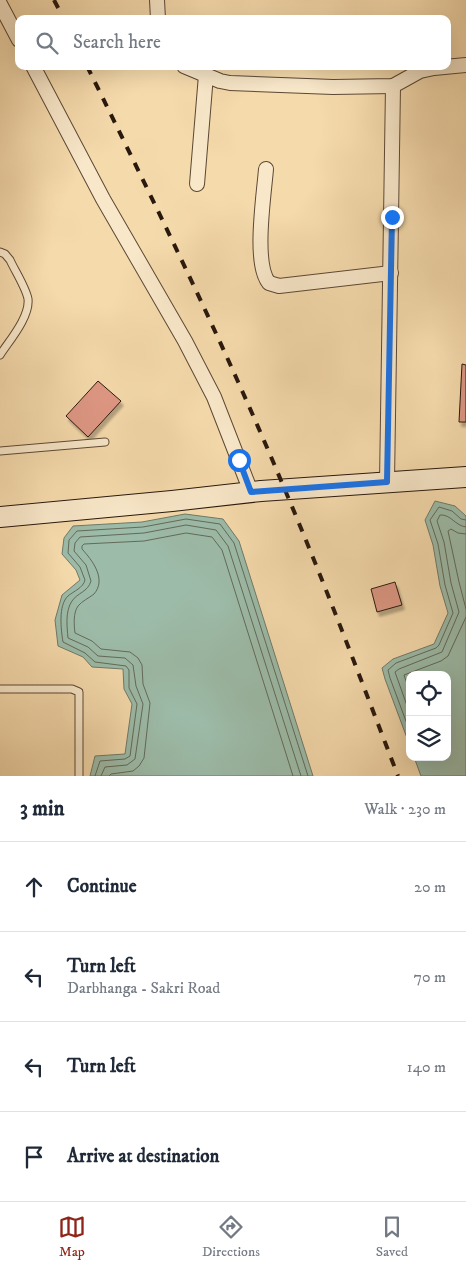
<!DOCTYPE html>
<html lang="en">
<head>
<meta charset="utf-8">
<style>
  body { margin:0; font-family:"IM FELL DW Pica",serif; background:#f2f2f3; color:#1f2937 }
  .controls { position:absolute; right:15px; bottom:15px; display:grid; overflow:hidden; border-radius:10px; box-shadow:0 5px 20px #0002 }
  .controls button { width:45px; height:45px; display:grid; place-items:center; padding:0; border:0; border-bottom:1px solid #e0e1e3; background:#fff; color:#1f2937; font:25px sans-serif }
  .stop { position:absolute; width:15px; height:15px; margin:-11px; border:4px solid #1a73e8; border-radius:50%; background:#fff }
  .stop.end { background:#1a73e8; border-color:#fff; box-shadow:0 1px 5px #0008 }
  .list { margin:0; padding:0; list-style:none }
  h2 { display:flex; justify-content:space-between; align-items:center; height:65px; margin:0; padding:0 20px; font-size:21px }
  h2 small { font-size:16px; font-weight:400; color:#747a83 }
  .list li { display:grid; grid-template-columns:32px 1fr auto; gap:15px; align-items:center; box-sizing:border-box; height:90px; padding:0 20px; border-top:1px solid #e0e1e3 }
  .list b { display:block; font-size:19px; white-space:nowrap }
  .list p { margin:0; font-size:16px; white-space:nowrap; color:#747a83 }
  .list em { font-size:16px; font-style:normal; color:#747a83 }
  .icon { flex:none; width:28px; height:28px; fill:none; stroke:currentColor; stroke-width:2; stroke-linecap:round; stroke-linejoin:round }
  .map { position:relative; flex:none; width:466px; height:776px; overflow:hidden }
  .search { position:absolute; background:#fff; box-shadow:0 5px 20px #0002; left:15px; right:15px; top:15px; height:55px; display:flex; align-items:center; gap:12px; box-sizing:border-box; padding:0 18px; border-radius:10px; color:#747a83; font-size:19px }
  .sheet { height:425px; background:#fff }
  nav { display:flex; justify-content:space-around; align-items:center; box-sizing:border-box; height:70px; border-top:1px solid #e0e1e3; background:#fff; font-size:14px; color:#747a83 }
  nav a { display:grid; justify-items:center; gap:2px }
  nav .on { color:#8f2418 }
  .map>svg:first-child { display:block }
  .water { fill:#9cbba8; stroke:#6e7a6a }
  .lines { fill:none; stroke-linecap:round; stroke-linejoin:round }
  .shore { stroke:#626a5a; stroke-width:1 }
  .building { fill:#de9784; stroke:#29180d; filter:url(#shadow) }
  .lane-casing { stroke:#5c4835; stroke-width:9 }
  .street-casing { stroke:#5c4835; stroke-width:16 }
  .secondary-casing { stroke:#29180d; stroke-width:22 }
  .lane { stroke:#f8e7c9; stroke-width:7 }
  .street { stroke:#f8e7c9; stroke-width:14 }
  .secondary { stroke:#f8e7c9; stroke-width:20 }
  .rail { stroke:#29180d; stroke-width:4; stroke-dasharray:9 9; stroke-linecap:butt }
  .route { stroke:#1a73e8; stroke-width:6 }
</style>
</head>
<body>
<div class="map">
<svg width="466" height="776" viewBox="0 0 466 776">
  <defs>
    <filter id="shadow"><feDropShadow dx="2.5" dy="4.5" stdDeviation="1" flood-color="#0004"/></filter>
  </defs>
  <rect width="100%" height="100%" fill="#f5daac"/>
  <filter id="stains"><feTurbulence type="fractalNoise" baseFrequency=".004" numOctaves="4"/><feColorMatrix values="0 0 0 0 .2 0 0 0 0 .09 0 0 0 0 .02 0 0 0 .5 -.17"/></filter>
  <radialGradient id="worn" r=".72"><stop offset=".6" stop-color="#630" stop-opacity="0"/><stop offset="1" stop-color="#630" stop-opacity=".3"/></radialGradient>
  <g class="water">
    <polygon points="435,501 455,506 466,516 466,776 421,776 414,757 447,757 447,675 410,675 410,746 385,679 382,668 393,659 434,644 448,613 440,586 433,545 425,520"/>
    <polygon points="185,514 223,519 239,541 313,776 90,776 95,756 125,754 132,704 124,689 123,669 92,667 83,657 58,646 55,620 62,595 80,580 76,570 62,554 64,538 73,526 142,522"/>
  </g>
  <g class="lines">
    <g class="shore">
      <polyline points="466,534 458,533 451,529 448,531 459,582 466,609"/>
      <polyline points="410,693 404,675 441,661 448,656 466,617"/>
      <path d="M410,714L395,672L399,669L442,652L459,612L451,583L444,542L437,521L440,515C451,514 455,526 466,527"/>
      <polyline points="410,732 390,678 388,670 396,663 436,648 439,645 453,613 445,585 438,544 430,520 439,507 452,511 461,519 466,520"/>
      <path d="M95,776L100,761L125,759L130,756L137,704L129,688V670L126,666L95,662L85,653L63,642C61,630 58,605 68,596C74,591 83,588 85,580L80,567L68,553L69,540L77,531L143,527L186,519L220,524L234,543L308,776"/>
      <path d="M101,776L105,767L127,765L135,759L143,704L136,686L133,665L125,658L98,656L88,647L68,638C67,627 65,611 72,601C77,593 88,592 91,581L86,565L74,551L75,543L80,537L144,533L186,525L216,530L228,546L301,776"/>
      <path d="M109,776L111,774L133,771L139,766L144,758L150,703L143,684L142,665L138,658L130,652L101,649L92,641L75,633C74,625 73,613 78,606C82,601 89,598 94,594C107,579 92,560 82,549V546L84,544L144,541L186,533L212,537L222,550L293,776"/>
    </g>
  </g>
  <g class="building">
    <polygon points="462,364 466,365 466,422 459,422"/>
    <polygon points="98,381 121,401 88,437 66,416"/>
    <polygon points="395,582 402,605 377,612 371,589"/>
  </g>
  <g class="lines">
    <defs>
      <g id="lane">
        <path d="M0,252L5,254L10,260C15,271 26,288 28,299C30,317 9,341 0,355"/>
        <polyline points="0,451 105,442"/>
        <polyline points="0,689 72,689 79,692 79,776"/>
      </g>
      <g id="street">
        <polyline points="157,0 158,19"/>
        <polyline points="0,4 19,40"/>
        <polyline points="33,66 103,199 185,341 214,397 251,492"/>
        <polyline points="184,66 220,81 230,83 333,87 393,86 420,71 434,68 466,65"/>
        <path d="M266,169C264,195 253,264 269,283L279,286L391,273"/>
        <polyline points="197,184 206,75"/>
        <polyline points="387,482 393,86"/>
      </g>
      <polyline id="secondary" points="0,517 172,501 261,491 466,477"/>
    </defs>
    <use href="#lane" class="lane-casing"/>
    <use href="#street" class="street-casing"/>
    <use href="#secondary" class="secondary-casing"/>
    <use href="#lane" class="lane"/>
    <use href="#street" class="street"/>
    <use href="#secondary" class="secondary"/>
    <g class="rail">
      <polyline points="54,0 64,19"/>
      <path d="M87,66C156,206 225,346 285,490C325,584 361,680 398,776"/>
    </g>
  </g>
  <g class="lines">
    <polyline class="route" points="239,460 251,492 387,482 392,217"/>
  </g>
  <rect width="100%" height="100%" filter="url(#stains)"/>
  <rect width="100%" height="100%" fill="url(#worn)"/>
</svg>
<div class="controls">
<button><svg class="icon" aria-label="locate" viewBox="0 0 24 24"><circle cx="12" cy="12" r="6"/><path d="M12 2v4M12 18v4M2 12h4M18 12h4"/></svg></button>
<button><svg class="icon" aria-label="layers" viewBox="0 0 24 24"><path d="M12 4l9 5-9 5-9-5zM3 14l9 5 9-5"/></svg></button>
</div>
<div class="stop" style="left:239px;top:460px"></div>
<div class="stop end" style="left:392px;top:217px"></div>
<div class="search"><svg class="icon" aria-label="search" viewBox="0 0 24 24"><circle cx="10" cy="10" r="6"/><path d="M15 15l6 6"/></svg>Search here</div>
</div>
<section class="sheet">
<h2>3 min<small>Walk · 230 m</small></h2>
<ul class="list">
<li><svg class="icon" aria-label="ahead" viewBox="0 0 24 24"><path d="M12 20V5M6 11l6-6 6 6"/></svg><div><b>Continue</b></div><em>20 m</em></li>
<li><svg class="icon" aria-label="left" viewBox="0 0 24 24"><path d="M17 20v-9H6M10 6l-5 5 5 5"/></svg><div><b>Turn left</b><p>Darbhanga - Sakri Road</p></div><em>70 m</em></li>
<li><svg class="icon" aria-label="left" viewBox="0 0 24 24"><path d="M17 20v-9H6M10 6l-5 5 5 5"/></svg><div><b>Turn left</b></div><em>140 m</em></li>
<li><svg class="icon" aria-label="arrive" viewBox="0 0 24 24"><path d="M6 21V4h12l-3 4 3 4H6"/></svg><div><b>Arrive at destination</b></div></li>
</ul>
</section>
<nav>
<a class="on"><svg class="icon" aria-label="map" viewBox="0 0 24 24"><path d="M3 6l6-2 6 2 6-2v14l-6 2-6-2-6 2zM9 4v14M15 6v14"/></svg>Map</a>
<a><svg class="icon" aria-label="directions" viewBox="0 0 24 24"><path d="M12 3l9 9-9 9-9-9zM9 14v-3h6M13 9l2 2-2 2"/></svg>Directions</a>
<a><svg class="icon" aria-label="saved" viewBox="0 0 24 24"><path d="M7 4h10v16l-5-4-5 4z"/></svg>Saved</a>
</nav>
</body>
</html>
